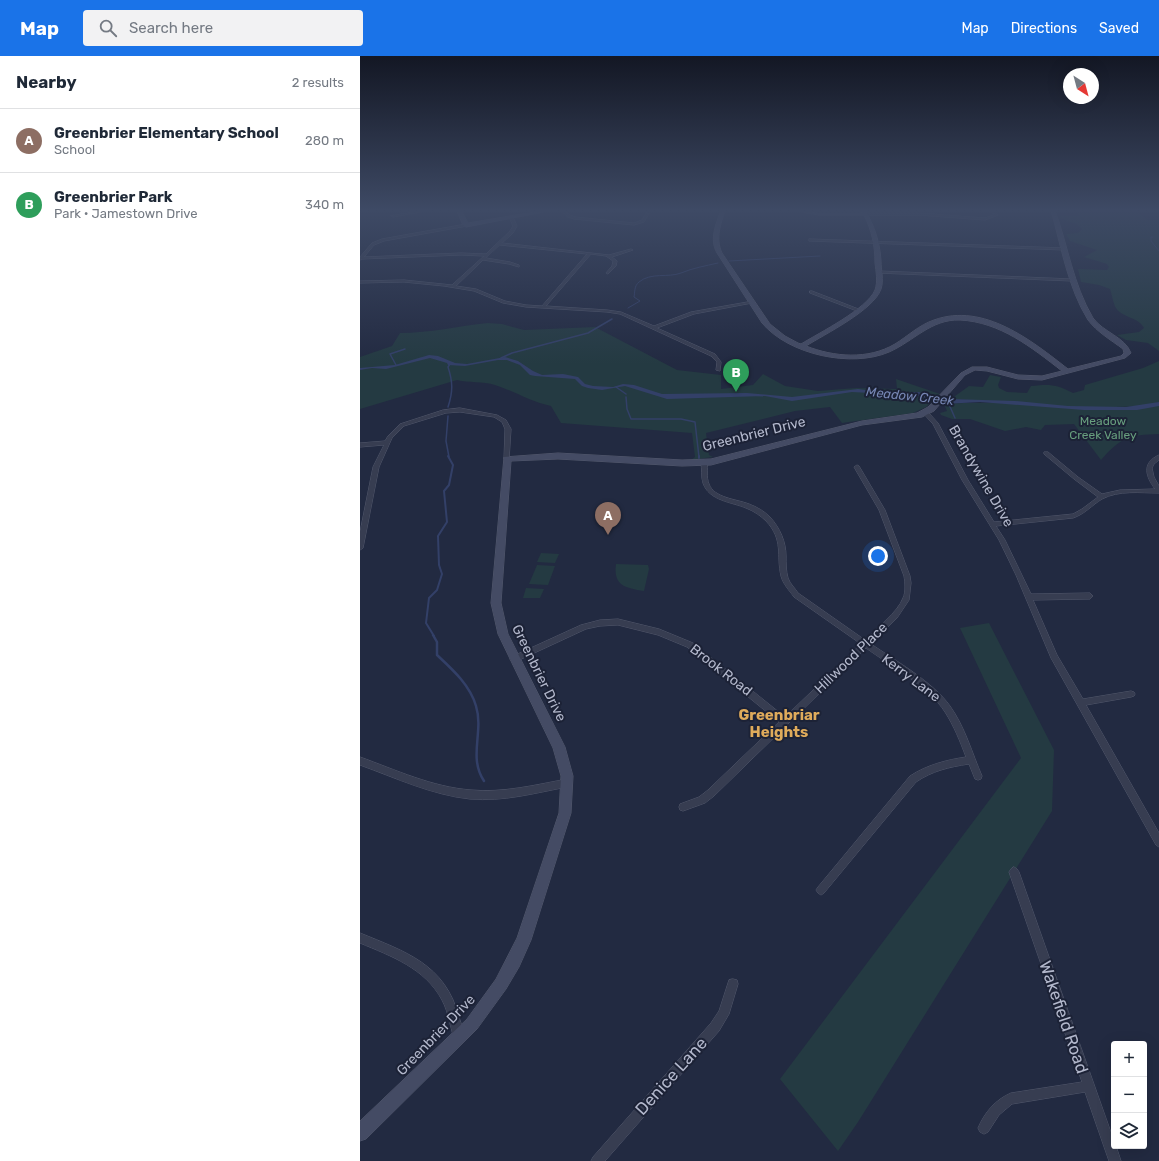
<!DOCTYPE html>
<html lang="en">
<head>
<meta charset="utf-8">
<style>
  body { margin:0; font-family:Rubik,sans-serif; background:#f2f2f3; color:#1f2937 }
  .controls { position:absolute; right:12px; bottom:12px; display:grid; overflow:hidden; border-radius:4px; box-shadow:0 4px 16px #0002 }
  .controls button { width:36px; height:36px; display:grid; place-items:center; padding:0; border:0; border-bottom:1px solid #e0e1e3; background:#fff; color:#1f2937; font:20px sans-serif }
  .compass { position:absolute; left:703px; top:12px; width:36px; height:36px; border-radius:50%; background:#fff; box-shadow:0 4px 16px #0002; rotate:144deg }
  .you { position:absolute; left:518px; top:500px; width:14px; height:14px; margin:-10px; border:3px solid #fff; border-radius:50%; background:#1a73e8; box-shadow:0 0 0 6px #1a73e833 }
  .badge { display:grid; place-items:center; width:26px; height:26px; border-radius:50%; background:#1a73e8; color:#fff; font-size:13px; font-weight:700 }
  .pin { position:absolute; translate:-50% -33px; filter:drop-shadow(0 1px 2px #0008) }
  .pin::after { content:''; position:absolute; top:21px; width:14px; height:12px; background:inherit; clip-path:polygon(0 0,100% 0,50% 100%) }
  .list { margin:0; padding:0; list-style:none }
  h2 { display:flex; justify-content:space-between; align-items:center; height:52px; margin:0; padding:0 16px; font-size:17px }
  h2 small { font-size:13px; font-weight:400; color:#747a83 }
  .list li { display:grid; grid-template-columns:26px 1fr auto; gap:12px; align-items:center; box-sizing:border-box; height:64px; padding:0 16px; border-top:1px solid #e0e1e3 }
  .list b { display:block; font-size:15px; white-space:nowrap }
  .list p { margin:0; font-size:13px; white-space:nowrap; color:#747a83 }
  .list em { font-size:13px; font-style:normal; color:#747a83 }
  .icon { flex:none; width:22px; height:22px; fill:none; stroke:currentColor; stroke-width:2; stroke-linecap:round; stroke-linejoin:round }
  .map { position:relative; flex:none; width:799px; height:1105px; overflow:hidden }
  header { display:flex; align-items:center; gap:24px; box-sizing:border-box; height:56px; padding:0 20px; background:#1a73e8; color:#fff }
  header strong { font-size:19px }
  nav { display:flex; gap:22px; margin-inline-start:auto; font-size:14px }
  .search { width:280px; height:36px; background:#f2f2f3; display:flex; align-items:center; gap:10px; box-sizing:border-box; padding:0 14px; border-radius:4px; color:#747a83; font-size:15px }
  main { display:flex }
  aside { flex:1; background:#fff }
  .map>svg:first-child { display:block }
  .green { fill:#243a42 }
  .water { fill:#334068 }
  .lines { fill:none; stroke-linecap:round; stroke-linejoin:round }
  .stream-far3 { stroke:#334068; stroke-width:1 }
  .stream-far2 { stroke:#334068; stroke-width:1.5 }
  .stream-far1 { stroke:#334068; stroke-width:2 }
  .stream { stroke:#334068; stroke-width:2.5 }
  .street-casing { stroke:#52586c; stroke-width:1 }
  .secondary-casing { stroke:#52586c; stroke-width:1 }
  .street { fill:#373d51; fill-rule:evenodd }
  .secondary { fill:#444b64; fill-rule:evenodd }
  .labels { text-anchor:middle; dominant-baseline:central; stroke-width:4; stroke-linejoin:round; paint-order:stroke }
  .far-park-label { font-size:12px; fill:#689f7e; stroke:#1c2236 }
  .far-water-label { font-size:13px; font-style:italic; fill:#7888b6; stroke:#1c2236 }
  .street-label { font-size:14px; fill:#b3b8cc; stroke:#1c2236 }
  .neighbourhood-label { font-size:15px; font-weight:bold; fill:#dfab5b; stroke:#1c2236 }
  .near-street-label { font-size:17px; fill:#b3b8cc; stroke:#1c2236 }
</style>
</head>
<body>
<header>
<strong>Map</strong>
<div class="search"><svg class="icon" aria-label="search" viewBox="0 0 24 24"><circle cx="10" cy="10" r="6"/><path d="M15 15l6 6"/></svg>Search here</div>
<nav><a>Map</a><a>Directions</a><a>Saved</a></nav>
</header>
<main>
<aside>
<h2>Nearby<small>2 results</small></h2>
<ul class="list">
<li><span class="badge" style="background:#8d6e63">A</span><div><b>Greenbrier Elementary School</b><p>School</p></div><em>280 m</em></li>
<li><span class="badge" style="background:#2e9e5b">B</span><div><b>Greenbrier Park</b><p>Park · Jamestown Drive</p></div><em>340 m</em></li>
</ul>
</aside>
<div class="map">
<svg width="799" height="1105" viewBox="0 0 799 1105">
  <rect width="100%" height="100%" fill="#222a41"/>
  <g class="green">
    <path d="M716,154H775L788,164H799V295L788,287L766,284L757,279L779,276L784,272C779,261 762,262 756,252C753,247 752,239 750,233L739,229L721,226L718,213L747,214L749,211L747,208L724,201L737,194L710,185L706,178L718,177L722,173L717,168L702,163L700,160L719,159Z"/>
    <path d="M128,267L142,268L164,274L235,271L317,314L361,319V333L393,329L403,318L425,330L458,335L496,332L537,333L536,323L580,338L566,351L553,357L482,367L470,351L435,355L346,377L349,399L353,401L331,404L335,401L332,377L201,367L191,350C171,346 154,335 135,329C123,325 109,327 97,324L0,353V301L32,290L40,277C70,277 98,270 128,267Z"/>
    <path d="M799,305V346L783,350L756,351L799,350V378C769,379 761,381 741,404L714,368L685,369L681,374L666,371L645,375L610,363H592L581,359L580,357L587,355L584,348C615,346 646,347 678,348L591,343L609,330L623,331L630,319L641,321L638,329L639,332L647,336L667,337L671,330C690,328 696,328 713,337L724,334L725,329L783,312Z"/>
    <polygon points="181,497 199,498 195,507 177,506"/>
    <path d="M256,508L288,509L289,513L284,535C266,532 253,530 256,508Z"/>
    <polygon points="177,509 195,510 188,529 169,528"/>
    <polygon points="166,532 184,533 180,542 163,542"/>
    <polygon points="629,567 694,694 692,755 498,1066 478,1095 420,1023 661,702 600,572"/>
  </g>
  <polygon class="water" points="69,299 78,300 95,307 107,308 145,301 158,305 173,315 182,319 203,318 218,321 225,328 233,330 253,331 263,328 274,329 302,338 387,337 432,341 498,333 527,337 558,336 591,343 655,345 708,350 766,351 799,346 799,350 777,354 724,354 620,346 584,348 559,340 527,341 511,337 492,336 432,345 405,340 307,343 265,330 242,334 228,332 222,330 215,323 175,320 170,319 160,309 147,304 138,304 105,310 88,309 87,307 70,302 26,313 12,312 0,314 0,312 35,309"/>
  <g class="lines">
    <g class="stream-far3">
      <polyline points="793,181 791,181 791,185 799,195"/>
      <polyline points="369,205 460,200"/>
      <path d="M268,252L280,245L274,241C275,236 274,230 279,226C291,216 308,222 321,217C333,212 345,210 358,207"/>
    </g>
    <g class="stream-far2">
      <polyline points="141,302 152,297 228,277 252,263"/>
      <polyline points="36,309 30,298 45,293"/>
      <polyline points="256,331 266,338"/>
      <polyline points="266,341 267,353 271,363 321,363 335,366 339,401"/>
      <polyline points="588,346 595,362"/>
      <path d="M88,351C93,336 93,326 88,311L90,308"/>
      <polyline points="88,360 86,385 89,401"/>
    </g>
    <g class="stream-far1">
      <polyline points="339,400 339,402"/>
      <polyline points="74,580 66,567 69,542 77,534 82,518 79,509 78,480 87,466 84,435 89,429 93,409 88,400"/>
    </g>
    <path class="stream" d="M73,579L77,586V599C92,613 110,629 116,650C124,676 108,701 124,725"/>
    <defs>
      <g id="street">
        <polygon points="65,154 71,154 33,161 31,160"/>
        <polygon points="201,154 205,154 210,159 215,161 274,167 282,164 288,154 291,154 284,166 274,169 214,163 208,161"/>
        <polygon points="628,154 632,154 638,159 625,164 559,159 506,159 504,158 506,157 559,157 625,162 634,159"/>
        <path d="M151,160L153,161L157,170L153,177L142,187L249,199L271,193L273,194L252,201L257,205L256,210L248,218L246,217L252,210L253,205L246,200L231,198L186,250L247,254L261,256L294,270L331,256L393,245L394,246L392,247L334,258L297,272L355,298L361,306L360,315L356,314L357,306L351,300L260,258L247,256L166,251L143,247L114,235L84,230L44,226L0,227V225L44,224L92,229L124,200L101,199L2,203L0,204V201L12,187L22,183L106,168L107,170L24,185L14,189L4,201L101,197L126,198L150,175L153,170L149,161ZM140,189L227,198L182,250L166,249L145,245L116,233L96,230L123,204L149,208L159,211V209L150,206L126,202Z"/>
        <polygon points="450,183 705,192 707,193 705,194 449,185 449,183"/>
        <polygon points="519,215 712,223 714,224 712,225 518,217 517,216"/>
        <polygon points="450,235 452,235 501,254 497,255 450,237"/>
        <polygon points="100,352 137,359 146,364 151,373 149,404 147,405 144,403 145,373 142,366 134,361 100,356 86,357 44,370 32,382 19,411 3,492 0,494 0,476 13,411 24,389 0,391 0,387 25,385 28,380 40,368 83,354"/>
        <path d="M565,354L567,355L578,367L608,424L634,466L713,458L722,453L738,441L714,423L684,398V396H688L718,421L742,438L760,434L795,433C786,421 781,407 799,399V404L794,408L792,412L794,421L799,430V437C780,437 759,434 742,443C732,449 725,458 713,462L636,470L645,484L671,538L730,537L733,540L730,543L673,544L697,599L723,643L771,635L774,636L775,638L774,640L771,641L726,649L799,777V791L796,789L691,602L656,519L639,484L602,424L573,368L562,356Z"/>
        <path d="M344,404L347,406C348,413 346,421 349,428C354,442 376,443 389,448C397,451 404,455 410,461C420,472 426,486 426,500C426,507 426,515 428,522C430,528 435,532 438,537L505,584C516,573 538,556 543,542C546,536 545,526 544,520L519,454L494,411L497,409L499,410L525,454L550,520L551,527L549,544L537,562L511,588C536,605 573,626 590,650C605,671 612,697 622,720L621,723L618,724L615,723L609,708C589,711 572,715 556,726L464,837L461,839L458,837L456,834L458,831L550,720C567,709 586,704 606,701C600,685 594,670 585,656C569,631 531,610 506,592L354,740L345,747L323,755L320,754L319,751L320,748L339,741L348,734L419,666L327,591L298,579L258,569L240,570L226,573L157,605L154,606L151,605L150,603L151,601L221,569L240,564L258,563L299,573L333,587L425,661L501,588L434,541C429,534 423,528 421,520C416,499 424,484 406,465C401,460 394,455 386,452C372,446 349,445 343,427C341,421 342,413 341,406Z"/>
        <path d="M0,701C36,714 72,731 111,734C143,737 175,729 207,723L210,724L211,727L210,730L207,731C175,737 143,746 110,743C72,739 36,722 0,709Z"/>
        <path d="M654,811L657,813L659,816L754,1085V1090H756L761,1105H749L725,1036L652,1048L639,1059L628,1076L624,1078L620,1076L618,1072C625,1056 635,1044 651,1037L722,1026L649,816L651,813Z"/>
        <path d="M0,877C46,896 85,908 99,961C101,968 106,978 103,985L99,986L95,985C90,972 89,957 82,944C65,912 31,900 0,887Z"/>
        <polygon points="373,923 377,924 378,928 369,958 359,975 245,1105 231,1105 233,1101 351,967 359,955 369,924"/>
      </g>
      <g id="secondary">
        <polygon points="97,154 101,154 108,167 186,154 194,154 106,171 103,169"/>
        <path d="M361,154H365C361,168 355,182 362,197L410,268L425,280L438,287L441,288C459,277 507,253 515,234C518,226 516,215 515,207C515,190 512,175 504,159H458L431,154L458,157H502L501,154H505C514,169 520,186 521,205C521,214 524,224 521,233C514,254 465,278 446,290C474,301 508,304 535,288C548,280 559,269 574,264C624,246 672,285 708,313L761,300L764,297L763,293C751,284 737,276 728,264C708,232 701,190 691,154H695C708,190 713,228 733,262C743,276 765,281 771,297L765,302L682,324L658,323L627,315L615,314L605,319L574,355L562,361L502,369L351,409L322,410L198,403L151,405L141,547L148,578L205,691L213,720L211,757L171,884L159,911L146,933L117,973L6,1083L0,1085V1065L107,963L136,923L157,882L199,757L201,720L193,692L138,578L131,547L144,401L198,397L322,404L351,403L502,365L557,357L568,351L601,317L612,311H627L658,319L682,320L702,315C671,291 640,266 600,264C571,263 554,285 529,296C492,312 429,299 402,267L357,197C349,183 356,168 361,154Z"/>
      </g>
    </defs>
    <use href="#street" class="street-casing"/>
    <use href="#secondary" class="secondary-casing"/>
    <use href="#street" class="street"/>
    <use href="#secondary" class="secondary"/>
  </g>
  <linearGradient id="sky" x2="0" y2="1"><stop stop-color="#131724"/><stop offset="0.5" stop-color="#3e4a65"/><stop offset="1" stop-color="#3e4a65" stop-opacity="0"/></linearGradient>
  <rect width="799" height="308" fill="url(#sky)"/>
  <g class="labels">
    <g class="far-park-label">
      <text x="743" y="365">Meadow<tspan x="743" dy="14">Creek Valley</tspan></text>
    </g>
    <g class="far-water-label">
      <text transform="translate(550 340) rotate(6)">Meadow Creek</text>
    </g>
    <g class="street-label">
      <text transform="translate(394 378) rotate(-14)">Greenbrier Drive</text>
      <text transform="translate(621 420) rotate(60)">Brandywine Drive</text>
      <text transform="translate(491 602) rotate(-44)">Hillwood Place</text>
      <text transform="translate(361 614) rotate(38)">Brook Road</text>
      <text transform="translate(179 617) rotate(64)">Greenbrier Drive</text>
      <text transform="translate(551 622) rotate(37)">Kerry Lane</text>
      <text transform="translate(76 979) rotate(-46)">Greenbrier Drive</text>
    </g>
    <g class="neighbourhood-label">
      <text x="419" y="659">Greenbriar<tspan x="419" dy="17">Heights</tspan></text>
    </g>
    <g class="near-street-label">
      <text transform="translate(704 961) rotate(71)">Wakefield Road</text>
      <text transform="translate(311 1020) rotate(-48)">Denice Lane</text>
    </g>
  </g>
</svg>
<div class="controls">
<button>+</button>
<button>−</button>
<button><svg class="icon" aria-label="layers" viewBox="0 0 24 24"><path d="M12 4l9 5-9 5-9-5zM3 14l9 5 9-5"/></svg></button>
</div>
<svg class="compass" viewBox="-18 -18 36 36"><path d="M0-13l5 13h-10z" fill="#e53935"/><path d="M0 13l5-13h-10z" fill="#747a83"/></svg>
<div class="you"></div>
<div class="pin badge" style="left:248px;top:479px;background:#8d6e63">A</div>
<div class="pin badge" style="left:376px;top:336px;background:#2e9e5b">B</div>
</div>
</main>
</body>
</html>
